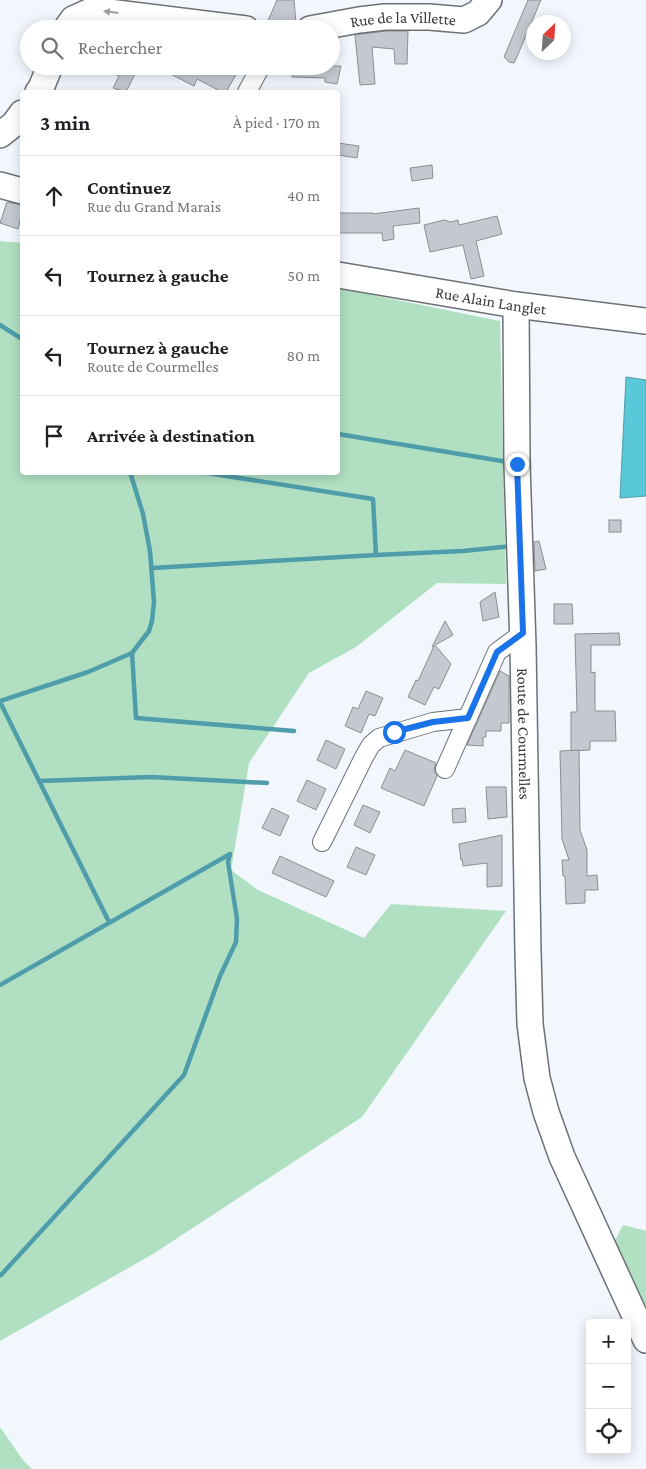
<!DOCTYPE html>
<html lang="fr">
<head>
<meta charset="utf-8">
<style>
  body { margin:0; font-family:"Crimson Pro",serif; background:#f6f6f6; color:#202124 }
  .controls { position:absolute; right:15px; bottom:15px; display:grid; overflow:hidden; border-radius:5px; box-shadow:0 2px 12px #0003 }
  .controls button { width:45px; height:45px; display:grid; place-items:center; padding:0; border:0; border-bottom:1px solid #e0e0e0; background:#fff; color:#202124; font:25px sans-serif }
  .compass { position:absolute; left:526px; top:15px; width:45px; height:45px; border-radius:50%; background:#fff; box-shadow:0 2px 12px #0003; rotate:25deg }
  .stop { position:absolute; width:15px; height:15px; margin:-11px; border:4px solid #1a73e8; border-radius:50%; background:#fff }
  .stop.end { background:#1a73e8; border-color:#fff; box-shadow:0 1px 5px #0008 }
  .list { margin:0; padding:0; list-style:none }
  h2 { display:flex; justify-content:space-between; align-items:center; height:65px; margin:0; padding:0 20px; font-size:21px }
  h2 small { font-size:16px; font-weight:400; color:#757577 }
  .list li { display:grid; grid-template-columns:32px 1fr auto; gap:15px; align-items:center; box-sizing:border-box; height:80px; padding:0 20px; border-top:1px solid #e0e0e0 }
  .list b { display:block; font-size:19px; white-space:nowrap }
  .list p { margin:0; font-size:16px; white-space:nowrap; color:#757577 }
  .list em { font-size:16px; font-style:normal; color:#757577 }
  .icon { flex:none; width:28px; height:28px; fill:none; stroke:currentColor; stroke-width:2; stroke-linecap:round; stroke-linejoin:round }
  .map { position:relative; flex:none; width:646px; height:1469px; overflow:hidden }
  .search { position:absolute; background:#fff; box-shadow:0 2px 12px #0003; left:20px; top:20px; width:320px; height:55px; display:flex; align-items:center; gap:12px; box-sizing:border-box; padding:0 18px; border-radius:28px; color:#757577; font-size:19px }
  .panel { position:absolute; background:#fff; box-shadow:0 2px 12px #0003; left:20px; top:90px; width:320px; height:385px; border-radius:5px }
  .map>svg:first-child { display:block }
  .green { fill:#b0e0c1 }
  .water { fill:#59c8d8; stroke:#4f9daa }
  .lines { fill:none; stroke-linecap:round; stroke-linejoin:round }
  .stream { stroke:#4f9daa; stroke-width:4.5 }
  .building { fill:#c3c9cf; stroke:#8a8f95 }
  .street-casing { stroke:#6c7176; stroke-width:20 }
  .secondary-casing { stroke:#6c7176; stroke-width:28 }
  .street { stroke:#fff; stroke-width:18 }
  .secondary { stroke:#fff; stroke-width:25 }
  .oneway { fill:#9c9c9e }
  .route { stroke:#1a73e8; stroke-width:6 }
  .labels { text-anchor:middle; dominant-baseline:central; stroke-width:4; stroke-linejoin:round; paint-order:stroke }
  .street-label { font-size:16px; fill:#383a3d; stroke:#fff }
</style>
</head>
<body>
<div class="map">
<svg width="646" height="1469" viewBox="0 0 646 1469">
  <rect width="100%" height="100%" fill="#f1f7fd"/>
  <g class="green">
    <polygon points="0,241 22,243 22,472 338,472 338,288 500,321 506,584 437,583 356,647 309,673 249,763 231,870 258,890 364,938 391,904 506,911 362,1117 153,1254 0,1341"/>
    <polygon points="623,1225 646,1231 646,1314 613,1244"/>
    <polygon points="0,1427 23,1460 32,1469 0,1469"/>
  </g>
  <polygon class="water" points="626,377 646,380 646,496 620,498"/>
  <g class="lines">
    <g class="stream">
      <polyline points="0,325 22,339"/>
      <polyline points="338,434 508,462"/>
      <polyline points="201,472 373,499 376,555 463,551 513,546"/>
      <polyline points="152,568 376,555"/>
      <polyline points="132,653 136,718 294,731"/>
      <polyline points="0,701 88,672 132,653 149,631 152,621 154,602 150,551 143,514 130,472"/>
      <polyline points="0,702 109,922"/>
      <polyline points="39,781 151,777 267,783"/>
      <polyline points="0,985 230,854"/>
      <polyline points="1,1275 184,1075 220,976 236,942 237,919 228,862 230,854"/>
    </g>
  </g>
  <g class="building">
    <polygon points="277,0 294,0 296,23 283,24 267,23"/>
    <polygon points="528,0 541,0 516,59 514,63 509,62 504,57"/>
    <polygon points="386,31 408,31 407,64 395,64 394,49 372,47 375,84 360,85 355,35"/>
    <polygon points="98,66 139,66 126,92 113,88 119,76"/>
    <polygon points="155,66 200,66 211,72 215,66 241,66 226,92 222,92 197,79 194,86"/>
    <polygon points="292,66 341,66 337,84 325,82 325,78 292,77"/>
    <polygon points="338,143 359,146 357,158 338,155"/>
    <polygon points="432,165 433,178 412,181 410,168"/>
    <polygon points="7,202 22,205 22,213 18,229 0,223"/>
    <polygon points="419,208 420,223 393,226 394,239 383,241 382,233 338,233 338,213 373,213 373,214"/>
    <polygon points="497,216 502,234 476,241 484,276 471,279 463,245 430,252 424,225 444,220 451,222 458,220 459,225"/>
    <rect x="609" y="520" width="12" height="12"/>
    <polygon points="539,541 546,569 535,571 534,542"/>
    <polygon points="495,592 499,617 483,621 480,602"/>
    <polygon points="554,604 572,604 573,624 554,624"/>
    <polygon points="445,621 453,635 435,645 451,664 439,689 434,687 425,705 408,697 416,680 418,681 434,646 432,647"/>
    <polygon points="619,633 620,645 591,645 591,673 595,672 595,711 615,711 616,741 590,741 590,750 571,751 571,712 577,712 575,634"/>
    <polygon points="500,671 509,676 509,723 501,723 501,731 486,731 486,737 483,737 483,746 467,745"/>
    <polygon points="366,691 383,698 375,716 369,714 361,733 345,726 353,707 358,709"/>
    <polygon points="326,740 345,749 336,769 317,760"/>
    <polygon points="405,750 436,763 434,770 437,776 424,806 381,788 390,768 395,771"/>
    <polygon points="579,750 580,830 587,850 587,876 597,875 598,890 585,890 585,903 566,904 565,876 563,876 562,860 569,860 562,839 560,751"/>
    <polygon points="307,780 326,789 316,810 297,801"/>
    <polygon points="486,787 506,787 507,817 488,819"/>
    <polygon points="363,805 380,812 370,833 354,825"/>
    <polygon points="272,808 289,816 280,836 262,828"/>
    <polygon points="465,808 466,822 453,823 452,809"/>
    <polygon points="502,835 502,886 487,887 487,863 463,866 462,859 461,860 459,844"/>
    <polygon points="356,847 375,855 366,875 347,867"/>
    <polygon points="280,856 334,881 326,897 272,873"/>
  </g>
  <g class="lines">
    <defs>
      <g id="street">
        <polyline points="247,92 261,66"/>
        <polyline points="445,769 497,652 523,633"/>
        <polyline points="322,842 364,757 371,745 379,738 433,722 468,718"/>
      </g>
      <g id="secondary">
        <polyline points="66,29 73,19 93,10 246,29"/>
        <path id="s1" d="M310,29L359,20L385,17H429L464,20L478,13L489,0"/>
        <polyline points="38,92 41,88 50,66"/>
        <polyline points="0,135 14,124 22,113"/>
        <polyline points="0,185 22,191"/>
        <path id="s2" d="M338,275L516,305L646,321"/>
        <path id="s3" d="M516,305L517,464L523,646L528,952L530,1024L537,1078L546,1112L562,1157L646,1340"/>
      </g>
    </defs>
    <use href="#street" class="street-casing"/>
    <use href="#secondary" class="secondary-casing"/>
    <use href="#street" class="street"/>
    <use href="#secondary" class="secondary"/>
  </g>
  <defs><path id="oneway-solid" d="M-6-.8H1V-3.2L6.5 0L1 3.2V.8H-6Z" transform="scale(1.25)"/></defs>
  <use class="oneway" href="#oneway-solid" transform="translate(111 12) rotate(-173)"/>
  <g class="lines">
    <polyline class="route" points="394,732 433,722 468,718 497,652 523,633 517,464"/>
  </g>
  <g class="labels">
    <g class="street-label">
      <text stroke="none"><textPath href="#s1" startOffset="94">Rue de la Villette</textPath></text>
      <text stroke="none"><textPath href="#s2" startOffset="155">Rue Alain Langlet</textPath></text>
      <text stroke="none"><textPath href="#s3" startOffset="429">Route de Courmelles</textPath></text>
    </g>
  </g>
</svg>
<div class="controls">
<button>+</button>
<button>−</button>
<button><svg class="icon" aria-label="locate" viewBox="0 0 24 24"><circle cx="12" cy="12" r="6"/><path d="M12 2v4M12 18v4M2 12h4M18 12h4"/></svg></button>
</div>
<svg class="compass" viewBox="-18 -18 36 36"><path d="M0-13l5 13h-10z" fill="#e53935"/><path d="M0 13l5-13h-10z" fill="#757577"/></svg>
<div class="stop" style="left:394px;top:732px"></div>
<div class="stop end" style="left:517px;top:464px"></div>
<div class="search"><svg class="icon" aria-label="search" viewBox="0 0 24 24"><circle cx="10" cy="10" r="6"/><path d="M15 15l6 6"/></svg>Rechercher</div>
<section class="panel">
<h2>3 min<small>À pied · 170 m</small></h2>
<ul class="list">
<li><svg class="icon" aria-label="ahead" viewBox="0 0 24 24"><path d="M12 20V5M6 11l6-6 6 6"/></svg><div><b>Continuez</b><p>Rue du Grand Marais</p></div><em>40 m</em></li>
<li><svg class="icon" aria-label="left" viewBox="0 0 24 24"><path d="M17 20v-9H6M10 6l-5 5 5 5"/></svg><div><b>Tournez à gauche</b></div><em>50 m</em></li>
<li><svg class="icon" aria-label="left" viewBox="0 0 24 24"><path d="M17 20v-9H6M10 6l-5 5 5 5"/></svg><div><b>Tournez à gauche</b><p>Route de Courmelles</p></div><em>80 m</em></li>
<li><svg class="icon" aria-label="arrive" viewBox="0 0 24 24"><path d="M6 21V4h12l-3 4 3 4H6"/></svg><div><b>Arrivée à destination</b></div></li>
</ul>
</section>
</div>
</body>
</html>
